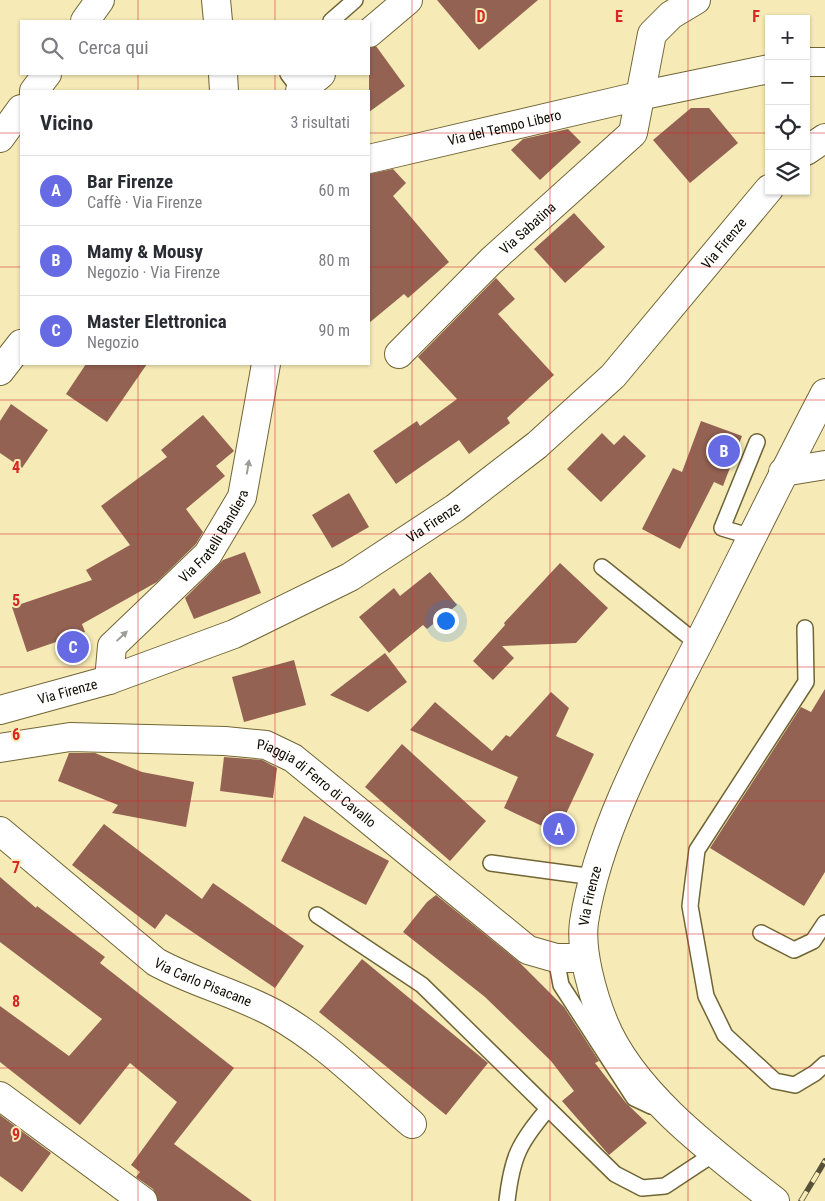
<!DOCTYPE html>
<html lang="it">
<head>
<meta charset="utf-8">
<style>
  body { margin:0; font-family:"Roboto Condensed",sans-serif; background:#f2f2f3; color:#2b2b33 }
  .controls { position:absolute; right:15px; top:15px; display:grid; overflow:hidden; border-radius:0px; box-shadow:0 1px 4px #0004 }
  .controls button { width:45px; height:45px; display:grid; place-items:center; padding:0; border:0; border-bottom:1px solid #e1e1e2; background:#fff; color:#2b2b33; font:25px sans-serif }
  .you { position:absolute; left:445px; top:620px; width:18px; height:18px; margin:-12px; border:4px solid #fff; border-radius:50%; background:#1a73e8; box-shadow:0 0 0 8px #1a73e833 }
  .badge { display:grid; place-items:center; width:32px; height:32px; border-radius:50%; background:#666be4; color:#fff; font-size:16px; font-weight:700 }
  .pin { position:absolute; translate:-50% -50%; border:2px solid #fff; box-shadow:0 1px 5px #0006 }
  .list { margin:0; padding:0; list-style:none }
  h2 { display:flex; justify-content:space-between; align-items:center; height:65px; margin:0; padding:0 20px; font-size:21px }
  h2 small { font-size:16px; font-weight:400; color:#7c7c81 }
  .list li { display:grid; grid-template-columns:32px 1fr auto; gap:15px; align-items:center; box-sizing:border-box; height:70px; padding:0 20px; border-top:1px solid #e1e1e2 }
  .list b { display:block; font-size:19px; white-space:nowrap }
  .list p { margin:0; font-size:16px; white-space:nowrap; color:#7c7c81 }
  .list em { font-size:16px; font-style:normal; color:#7c7c81 }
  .icon { flex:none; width:28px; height:28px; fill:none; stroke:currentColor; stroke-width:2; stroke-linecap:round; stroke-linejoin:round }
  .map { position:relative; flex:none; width:825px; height:1201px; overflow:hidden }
  .search { position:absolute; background:#fff; box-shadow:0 1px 4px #0004; left:20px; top:20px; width:350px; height:55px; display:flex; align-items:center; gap:12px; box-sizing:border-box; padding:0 18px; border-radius:0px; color:#7c7c81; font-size:19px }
  .panel { position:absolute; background:#fff; box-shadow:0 1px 4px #0004; left:20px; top:90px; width:350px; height:275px; border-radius:0px }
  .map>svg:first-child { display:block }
  .building { fill:#936253 }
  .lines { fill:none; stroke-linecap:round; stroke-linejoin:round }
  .lane-casing { stroke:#706535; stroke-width:18 }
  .street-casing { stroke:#706535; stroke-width:30 }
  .secondary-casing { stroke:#706535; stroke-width:30 }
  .lane { stroke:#fff; stroke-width:15 }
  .street { stroke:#fff; stroke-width:28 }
  .secondary { stroke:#fff; stroke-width:28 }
  .rail-casing { stroke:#585139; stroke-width:5.5 }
  .rail { stroke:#f6ebb6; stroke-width:4; stroke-dasharray:11; stroke-linecap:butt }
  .oneway { fill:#9f9d99 }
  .grid { fill:none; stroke:#d62828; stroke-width:1; stroke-opacity:0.55 }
  .labels { text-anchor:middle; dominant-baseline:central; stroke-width:4; stroke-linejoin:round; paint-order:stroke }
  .street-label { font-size:14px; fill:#0f0b00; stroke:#f6ebb6 }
  .grid-label { font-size:16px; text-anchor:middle; font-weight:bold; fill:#d62828; stroke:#f6ebb6; stroke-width:4; stroke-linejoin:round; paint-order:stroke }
</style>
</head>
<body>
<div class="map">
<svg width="825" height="1201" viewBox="0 0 825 1201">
  <rect width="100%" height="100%" fill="#f6ebb6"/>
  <g class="building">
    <polygon points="437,0 538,0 479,50"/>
    <polygon points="376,46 405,86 369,112 369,48"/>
    <polygon points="691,108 709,108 738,143 690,183 653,140"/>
    <polygon points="568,129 581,142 540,180 511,150 523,139"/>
    <polygon points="393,169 406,183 393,196 449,262 408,298 404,294 369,323 369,174"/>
    <polygon points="574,213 605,247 565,283 534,249"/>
    <polygon points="496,278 515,299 498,314 554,375 507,418 510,423 469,454 459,440 396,484 373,451 417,421 420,426 457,399 418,357"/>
    <polygon points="86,364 147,364 107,422 66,394"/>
    <polygon points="11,404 48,430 22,468 0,453 0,421"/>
    <polygon points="203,415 234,451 216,466 225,476 186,509 203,532 196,544 157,582 82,624 85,632 27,652 12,607 92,580 86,570 130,545 101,506 167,457 161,450"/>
    <polygon points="701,421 742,436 723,486 714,482 680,549 642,529 673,468 682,472"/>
    <polygon points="602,433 614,445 624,435 646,456 601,502 567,469"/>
    <polygon points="349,493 369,527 332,548 312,515"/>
    <polygon points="245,552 261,593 194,619 185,598 223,560"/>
    <polygon points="560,563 608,608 576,643 502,646 514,658 493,680 473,661 505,625 504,623"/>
    <polygon points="430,572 457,605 427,629 423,625 389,653 359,617 394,588 400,596"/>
    <polygon points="385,653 407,682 368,712 330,695"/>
    <polygon points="294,660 306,705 244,722 232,677"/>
    <polygon points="825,689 825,872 804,906 710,848 801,707 811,712"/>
    <polygon points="551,692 569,708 556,736 594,754 557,833 504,808 518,777 410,730 435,702 492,751 506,735 510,737"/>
    <polygon points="402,744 486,821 450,861 365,787"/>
    <polygon points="69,753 95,753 142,772 194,782 186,827 112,813 118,805 58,781"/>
    <polygon points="224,757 262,760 277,768 273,798 220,791"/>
    <polygon points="304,816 389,861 366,905 281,861"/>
    <polygon points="104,824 202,899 213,883 304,946 275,988 166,914 155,929 72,865"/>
    <polygon points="0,877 36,908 37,906 105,957 100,963 234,1068 174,1144 252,1201 158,1201 153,1189 136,1177 140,1172 131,1165 177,1102 130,1063 80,1125 0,1062 0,1006 69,1056 102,1019 0,942"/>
    <polygon points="436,895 519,962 564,1007 599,1061 595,1063 626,1103 647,1123 609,1155 562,1101 574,1091 551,1061 485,997 403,932 427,902"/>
    <polygon points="362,959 488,1063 446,1115 319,1012"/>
    <polygon points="0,1115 51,1153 22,1192 0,1176"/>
  </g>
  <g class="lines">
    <defs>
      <g id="lane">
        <polyline points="331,21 355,0"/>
        <polyline points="288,74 301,91"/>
        <polyline points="752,537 722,528 757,442"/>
        <polyline points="602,567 698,644"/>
        <polyline points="805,628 806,682 697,850 690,906 706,996 725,1035 775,1081 795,1085 815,1073 825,1064"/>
        <polyline points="491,863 594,877"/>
        <polyline points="317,915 422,985 615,1174 642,1188 665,1186 715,1153"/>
        <polyline points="761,933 794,950 813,941 825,923"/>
        <polyline points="556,958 561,985 634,1098 651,1106 657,1104"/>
        <path d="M507,1201C512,1157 519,1143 547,1110"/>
      </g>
      <g id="street">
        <polyline points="216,0 218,21"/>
        <polyline points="85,21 100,0"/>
        <polyline points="369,33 408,0"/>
        <polyline points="806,62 825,62"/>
        <polyline points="223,74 224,91"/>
        <polyline points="34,91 47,74"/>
        <polyline points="300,91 321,74"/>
        <polyline points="0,138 21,109"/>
        <path id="s1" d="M369,159L639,96L769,69"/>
        <path id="s2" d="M399,354L491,261L633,133L652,34L671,15L696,0"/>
        <polyline points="0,371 21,344"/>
        <polyline points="783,472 825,465"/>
        <path id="s3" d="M109,680L112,646L208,554L242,497L266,364"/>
        <path id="s4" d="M0,748L70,737L225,741L266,745L293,758L528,950L556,958H585"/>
        <path id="s5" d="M0,831L156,962C194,983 237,993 275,1014C324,1041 369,1087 412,1124"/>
        <polyline points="0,1096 143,1201"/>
      </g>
      <g id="secondary">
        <polyline points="806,151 825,138"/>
        <path id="s6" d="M0,710L109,680L234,634L350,577L455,508L537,445L613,376L769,189"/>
        <path id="s7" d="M775,1201C715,1154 633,1094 604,1023C593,996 580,951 584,922C599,826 656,726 700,640C742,558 782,475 825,393"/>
      </g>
    </defs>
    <use href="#lane" class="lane-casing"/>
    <use href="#street" class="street-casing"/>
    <use href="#secondary" class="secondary-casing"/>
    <use href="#lane" class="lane"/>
    <use href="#street" class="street"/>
    <use href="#secondary" class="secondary"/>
    <defs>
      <polyline id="rail" points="801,1201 825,1161"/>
    </defs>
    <use href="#rail" class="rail-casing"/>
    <use href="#rail" class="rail"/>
  </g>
  <defs><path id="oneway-solid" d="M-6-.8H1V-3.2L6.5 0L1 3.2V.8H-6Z" transform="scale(1.25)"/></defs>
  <g class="oneway">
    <use href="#oneway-solid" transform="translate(248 467) rotate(-80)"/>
    <use href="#oneway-solid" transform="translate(122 636) rotate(-43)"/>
  </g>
  <path class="grid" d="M138,0V21M275,0V21M412,0V1201M550,0V1201M688,0V1201M138,74V91M275,74V91M0,133H21M369,133H769M806,133H825M0,267H21M369,267H825M138,364V1201M275,364V1201M0,400H825M0,534H825M0,667H825M0,801H825M0,934H825M0,1068H825"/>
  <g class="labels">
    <g class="street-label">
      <text stroke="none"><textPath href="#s1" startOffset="139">Via del Tempo Libero</textPath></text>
      <text stroke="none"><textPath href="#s2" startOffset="180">Via Sabatina</textPath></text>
      <text stroke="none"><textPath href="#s6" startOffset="880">Via Firenze</textPath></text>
      <text stroke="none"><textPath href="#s6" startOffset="475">Via Firenze</textPath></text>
      <text stroke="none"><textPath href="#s3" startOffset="185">Via Fratelli Bandiera</textPath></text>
      <text stroke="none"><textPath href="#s6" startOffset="70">Via Firenze</textPath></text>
      <text stroke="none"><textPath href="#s4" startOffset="330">Piaggia di Ferro di Cavallo</textPath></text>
      <text stroke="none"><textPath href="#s7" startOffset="380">Via Firenze</textPath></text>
      <text stroke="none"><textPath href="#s5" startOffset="255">Via Carlo Pisacane</textPath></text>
    </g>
  </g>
  <g class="grid-label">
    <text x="481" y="22">D</text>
    <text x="619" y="22">E</text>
    <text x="756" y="22">F</text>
    <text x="16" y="473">4</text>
    <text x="16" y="606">5</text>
    <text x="16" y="740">6</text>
    <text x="16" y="873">7</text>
    <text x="16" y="1007">8</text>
    <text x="16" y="1140">9</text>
  </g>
</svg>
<div class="controls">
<button>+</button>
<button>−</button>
<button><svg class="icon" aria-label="locate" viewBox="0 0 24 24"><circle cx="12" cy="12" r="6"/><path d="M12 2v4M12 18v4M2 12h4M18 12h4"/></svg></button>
<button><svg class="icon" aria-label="layers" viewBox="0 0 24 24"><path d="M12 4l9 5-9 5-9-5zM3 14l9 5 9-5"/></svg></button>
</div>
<div class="you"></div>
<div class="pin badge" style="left:559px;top:829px">A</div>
<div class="pin badge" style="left:724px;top:451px">B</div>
<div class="pin badge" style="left:73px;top:647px">C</div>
<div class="search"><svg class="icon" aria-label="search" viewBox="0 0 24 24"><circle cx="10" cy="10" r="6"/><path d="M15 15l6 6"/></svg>Cerca qui</div>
<section class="panel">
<h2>Vicino<small>3 risultati</small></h2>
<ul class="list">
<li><span class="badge">A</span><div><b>Bar Firenze</b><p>Caffè · Via Firenze</p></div><em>60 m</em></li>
<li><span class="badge">B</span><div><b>Mamy &amp; Mousy</b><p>Negozio · Via Firenze</p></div><em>80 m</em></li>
<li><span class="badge">C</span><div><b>Master Elettronica</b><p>Negozio</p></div><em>90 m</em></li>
</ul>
</section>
</div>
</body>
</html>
